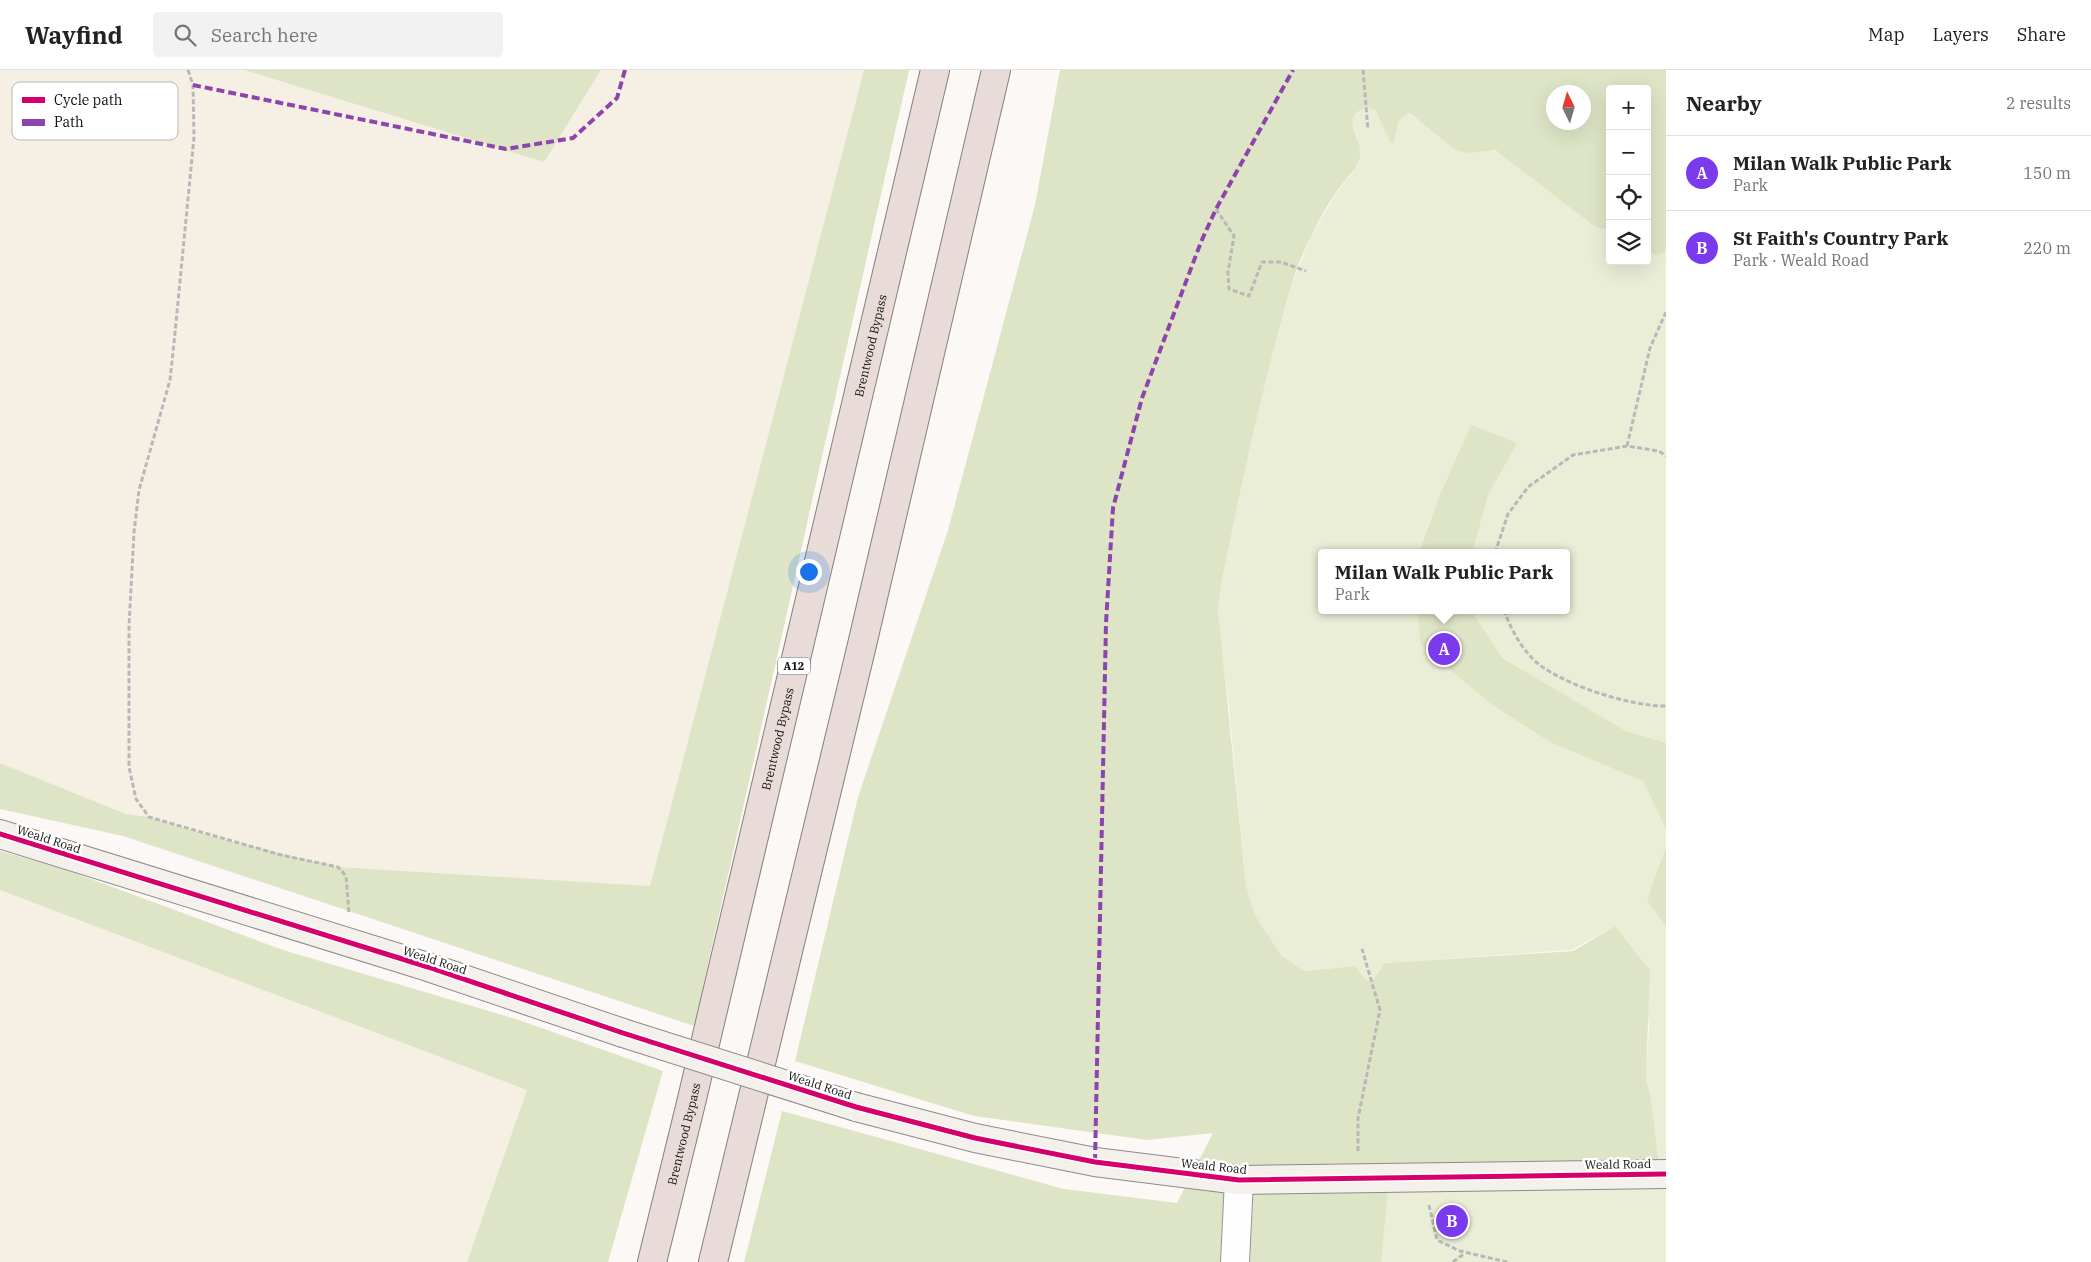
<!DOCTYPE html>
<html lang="en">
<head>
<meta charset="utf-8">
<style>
  body { margin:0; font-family:"IBM Plex Serif",serif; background:#f2f2f2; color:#222 }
  .controls { position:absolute; right:15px; top:15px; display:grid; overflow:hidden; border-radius:5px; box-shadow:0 5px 20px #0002 }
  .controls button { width:45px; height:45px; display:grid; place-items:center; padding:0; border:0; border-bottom:1px solid #e0e0e0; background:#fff; color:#222; font:25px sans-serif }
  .compass { position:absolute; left:1546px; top:15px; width:45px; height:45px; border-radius:50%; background:#fff; box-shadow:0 5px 20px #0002; rotate:355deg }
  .you { position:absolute; left:808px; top:501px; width:18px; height:18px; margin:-12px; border:4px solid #fff; border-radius:50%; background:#1a73e8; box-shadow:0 0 0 8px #1a73e833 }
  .badge { display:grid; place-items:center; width:32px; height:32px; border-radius:50%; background:#7c3aed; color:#fff; font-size:16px; font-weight:700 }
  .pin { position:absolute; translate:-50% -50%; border:2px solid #fff; box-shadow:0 1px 5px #0006 }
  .popup { position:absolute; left:1318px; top:479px; width:252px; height:65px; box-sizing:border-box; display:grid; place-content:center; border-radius:5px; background:#fff; filter:drop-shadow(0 1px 4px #0005); font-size:16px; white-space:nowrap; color:#767676 }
  .popup b { font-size:19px; color:#222 }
  .popup::after { content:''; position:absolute; left:50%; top:100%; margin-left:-10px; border:10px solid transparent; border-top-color:#fff }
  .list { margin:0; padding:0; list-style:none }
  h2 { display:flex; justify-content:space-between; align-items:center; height:65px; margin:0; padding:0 20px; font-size:21px }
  h2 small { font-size:16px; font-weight:400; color:#767676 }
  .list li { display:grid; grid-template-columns:32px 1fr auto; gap:15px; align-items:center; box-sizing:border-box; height:75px; padding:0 20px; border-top:1px solid #e0e0e0 }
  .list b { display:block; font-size:19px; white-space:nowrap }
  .list p { margin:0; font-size:16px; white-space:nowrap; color:#767676 }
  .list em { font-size:16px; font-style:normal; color:#767676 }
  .icon { flex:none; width:28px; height:28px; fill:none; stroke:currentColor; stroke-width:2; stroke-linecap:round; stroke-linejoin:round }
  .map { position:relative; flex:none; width:1666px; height:1192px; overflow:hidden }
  header { display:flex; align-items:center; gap:30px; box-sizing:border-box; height:70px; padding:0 25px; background:#fff; border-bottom:1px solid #e0e0e0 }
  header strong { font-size:24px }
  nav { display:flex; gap:28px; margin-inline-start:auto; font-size:18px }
  .search { width:350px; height:45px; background:#f2f2f2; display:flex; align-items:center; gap:12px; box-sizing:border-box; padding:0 18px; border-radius:5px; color:#767676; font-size:19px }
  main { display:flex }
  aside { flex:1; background:#fff }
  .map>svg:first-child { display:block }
  .farmland { fill:#f6efe3 }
  .green { fill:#ebeed7; fill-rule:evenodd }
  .forest { fill:#dee5c6; fill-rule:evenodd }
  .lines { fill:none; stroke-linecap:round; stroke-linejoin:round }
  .street-casing { stroke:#959493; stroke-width:30 }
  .secondary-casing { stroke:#8c8b89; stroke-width:30 }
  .highway-casing { stroke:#838180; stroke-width:30 }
  .path { stroke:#b9b8b8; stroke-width:3; stroke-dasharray:5 2.5; stroke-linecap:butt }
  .street { stroke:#fefefe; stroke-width:28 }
  .secondary { stroke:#f4f0ec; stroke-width:28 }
  .highway { stroke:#e8dbd8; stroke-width:28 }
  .secondary-bridge-casing { stroke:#8c8b89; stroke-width:30; stroke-linecap:butt }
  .secondary-bridge { stroke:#f4f0ec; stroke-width:28 }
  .quiet { stroke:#8e44ad; stroke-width:4; stroke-dasharray:8 4; stroke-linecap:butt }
  .cycleway-casing { stroke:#fff; stroke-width:8 }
  .cycleway { stroke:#d6006c; stroke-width:5 }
  .labels { text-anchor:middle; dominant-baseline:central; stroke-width:5; stroke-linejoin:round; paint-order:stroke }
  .shield { fill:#fff; stroke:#575757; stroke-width:1 }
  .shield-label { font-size:11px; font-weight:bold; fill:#0f0f0f }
  .street-label { font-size:12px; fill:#0f0f0f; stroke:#fff }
  .key { fill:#fff; stroke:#b7b7b7; stroke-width:1 }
  .key-label { font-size:14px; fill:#0f0f0f }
</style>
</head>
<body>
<header>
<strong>Wayfind</strong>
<div class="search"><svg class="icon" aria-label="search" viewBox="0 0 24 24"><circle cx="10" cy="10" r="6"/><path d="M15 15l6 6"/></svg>Search here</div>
<nav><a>Map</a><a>Layers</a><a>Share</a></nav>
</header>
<main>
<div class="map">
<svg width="1666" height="1192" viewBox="0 0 1666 1192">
  <rect width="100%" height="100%" fill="#fbf8f5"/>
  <g class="farmland">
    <polygon points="0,0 864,0 650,816 338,797 214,767 149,747 126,744 0,693"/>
    <polygon points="0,820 528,1020 467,1192 0,1192"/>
  </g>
  <path class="green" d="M1368,37L1376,41L1395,70C1395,60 1399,46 1410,43L1455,80L1489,79L1500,83L1594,156L1610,159V191H1647V179L1649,183L1658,185L1666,182V1192H1238L1239,1110L1660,1103L1651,1028L1646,1009L1649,955L1642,890L1615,856L1571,880L1385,893L1373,910L1367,911L1355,896L1304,901L1281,885L1255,845L1246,815L1229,638L1220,570L1218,541L1221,515L1253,356L1292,213L1312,164L1337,122L1353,102L1357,67L1352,56V47L1360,40ZM1322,483H1566V540H1322Z"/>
  <g class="forest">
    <polygon points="244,0 601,0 544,92"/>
    <polygon points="864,0 909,0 694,956 123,766 0,739 0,693 126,744 149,747 214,767 338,797 650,816"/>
    <path d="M1060,0H1666V182L1658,185L1649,183L1647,179V19H1610L1608,160L1594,156L1495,80L1469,83L1455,80L1410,43C1394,48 1398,65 1393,74L1390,72L1376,41L1368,37C1334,48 1367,69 1359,90C1354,102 1344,111 1337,121C1323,141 1311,165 1301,188C1289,217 1283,248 1274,279C1253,357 1237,436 1221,515L1218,541L1246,815L1255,845L1281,885L1304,901L1355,896L1367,911L1373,910L1385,893L1573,881L1615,856L1650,900L1646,1009L1651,1028L1660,1104L1389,1108L1381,1192H744L782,1041L1064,1119L1177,1133L1213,1063L1147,1070L974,1046L795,991L858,727L948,460L1035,135ZM1554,22H1584V52H1554Z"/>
    <polygon points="1471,355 1517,373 1488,425 1472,483 1419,483 1440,425"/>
    <polygon points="1417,540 1471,540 1502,588 1626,661 1666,673 1666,759 1643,711 1550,672 1491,634 1421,575"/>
    <polygon points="1666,777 1666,857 1647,830"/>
    <polygon points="0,781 61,798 283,880 516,949 663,1001 608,1192 467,1192 527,1020 0,820"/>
  </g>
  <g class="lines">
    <defs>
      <polyline id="street" points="1235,1192 1239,1110"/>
      <g id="secondary">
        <polyline points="0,764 428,897 623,963"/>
        <polyline points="856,1037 975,1068 1095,1092 1239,1110 1666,1104"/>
      </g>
      <g id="highway">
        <path id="s1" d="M652,1192L691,1033L935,0"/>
        <polyline points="713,1192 861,579 996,0"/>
      </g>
    </defs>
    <use href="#street" class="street-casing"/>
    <use href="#secondary" class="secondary-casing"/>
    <use href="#highway" class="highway-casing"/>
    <g class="path">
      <polyline points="188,0 193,15 194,67 174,273 170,310 139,420 134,462 129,556 129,697 136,729 149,747 281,785 338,797 346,806 349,844"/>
      <polyline points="1363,0 1368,60"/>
      <polyline points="1216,139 1234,166 1228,202 1229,219 1249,226 1262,192 1281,192 1306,201"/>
      <polyline points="1627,376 1650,278 1666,242"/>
      <polyline points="1495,483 1508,444 1528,417 1573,385 1627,376 1659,381 1666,386"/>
      <path d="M1504,540C1510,557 1519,574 1531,587C1554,613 1632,637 1666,636"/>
      <polyline points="1358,1081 1358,1048 1380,940 1362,879"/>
      <polyline points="1429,1135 1437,1170 1460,1181 1507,1192"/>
      <polyline points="1453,1192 1465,1183"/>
    </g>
    <use href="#street" class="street"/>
    <use href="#secondary" class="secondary"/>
    <use href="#highway" class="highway"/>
    <defs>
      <polyline id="secondary-bridge" points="623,963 856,1037"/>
    </defs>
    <use href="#secondary-bridge" class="secondary-bridge-casing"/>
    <use href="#secondary-bridge" class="secondary-bridge"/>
    <g class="quiet">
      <polyline points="193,15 506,79 573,68 617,28 625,0"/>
      <polyline points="1095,1092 1106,553 1113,438 1142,328 1201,172 1216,139 1293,0"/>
    </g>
    <defs>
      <polyline id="cycleway" points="0,764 428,897 623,963 856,1037 975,1068 1095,1092 1239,1110 1666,1104"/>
    </defs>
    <use href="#cycleway" class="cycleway-casing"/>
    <use href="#cycleway" class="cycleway"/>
  </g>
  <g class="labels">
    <rect class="shield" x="778" y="587.5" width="32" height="17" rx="4"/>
    <g class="shield-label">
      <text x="794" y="596">A12</text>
    </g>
    <g class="street-label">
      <text stroke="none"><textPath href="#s1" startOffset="942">Brentwood Bypass</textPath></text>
      <text stroke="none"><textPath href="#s1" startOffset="538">Brentwood Bypass</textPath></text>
      <text transform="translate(49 769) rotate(18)">Weald Road</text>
      <text transform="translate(435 890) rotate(18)">Weald Road</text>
      <text transform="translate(820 1015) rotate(18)">Weald Road</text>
      <text stroke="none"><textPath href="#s1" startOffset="132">Brentwood Bypass</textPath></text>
      <text transform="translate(1618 1094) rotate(-1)">Weald Road</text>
      <text transform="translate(1214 1096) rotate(6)">Weald Road</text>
    </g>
  </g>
  <rect x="12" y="12" width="166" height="58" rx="8" class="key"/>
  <rect x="22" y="27" width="23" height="6" fill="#d6006c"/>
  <rect x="22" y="49" width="23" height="7" fill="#8e44ad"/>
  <g class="key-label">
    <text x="54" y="35">Cycle path</text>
    <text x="54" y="57">Path</text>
  </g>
</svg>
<div class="controls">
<button>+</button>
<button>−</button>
<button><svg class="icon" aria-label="locate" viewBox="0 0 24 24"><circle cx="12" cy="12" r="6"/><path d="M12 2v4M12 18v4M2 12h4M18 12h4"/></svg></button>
<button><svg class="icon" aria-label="layers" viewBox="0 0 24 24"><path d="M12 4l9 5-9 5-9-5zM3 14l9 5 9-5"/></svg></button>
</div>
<svg class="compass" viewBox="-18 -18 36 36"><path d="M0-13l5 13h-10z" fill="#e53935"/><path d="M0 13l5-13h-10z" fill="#767676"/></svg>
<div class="you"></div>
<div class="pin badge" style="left:1444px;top:579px">A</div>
<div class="popup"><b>Milan Walk Public Park</b>Park</div>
<div class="pin badge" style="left:1452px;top:1151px">B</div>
</div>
<aside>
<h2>Nearby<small>2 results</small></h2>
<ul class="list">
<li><span class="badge">A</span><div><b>Milan Walk Public Park</b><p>Park</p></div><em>150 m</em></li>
<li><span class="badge">B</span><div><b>St Faith's Country Park</b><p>Park · Weald Road</p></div><em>220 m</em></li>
</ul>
</aside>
</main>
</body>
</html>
